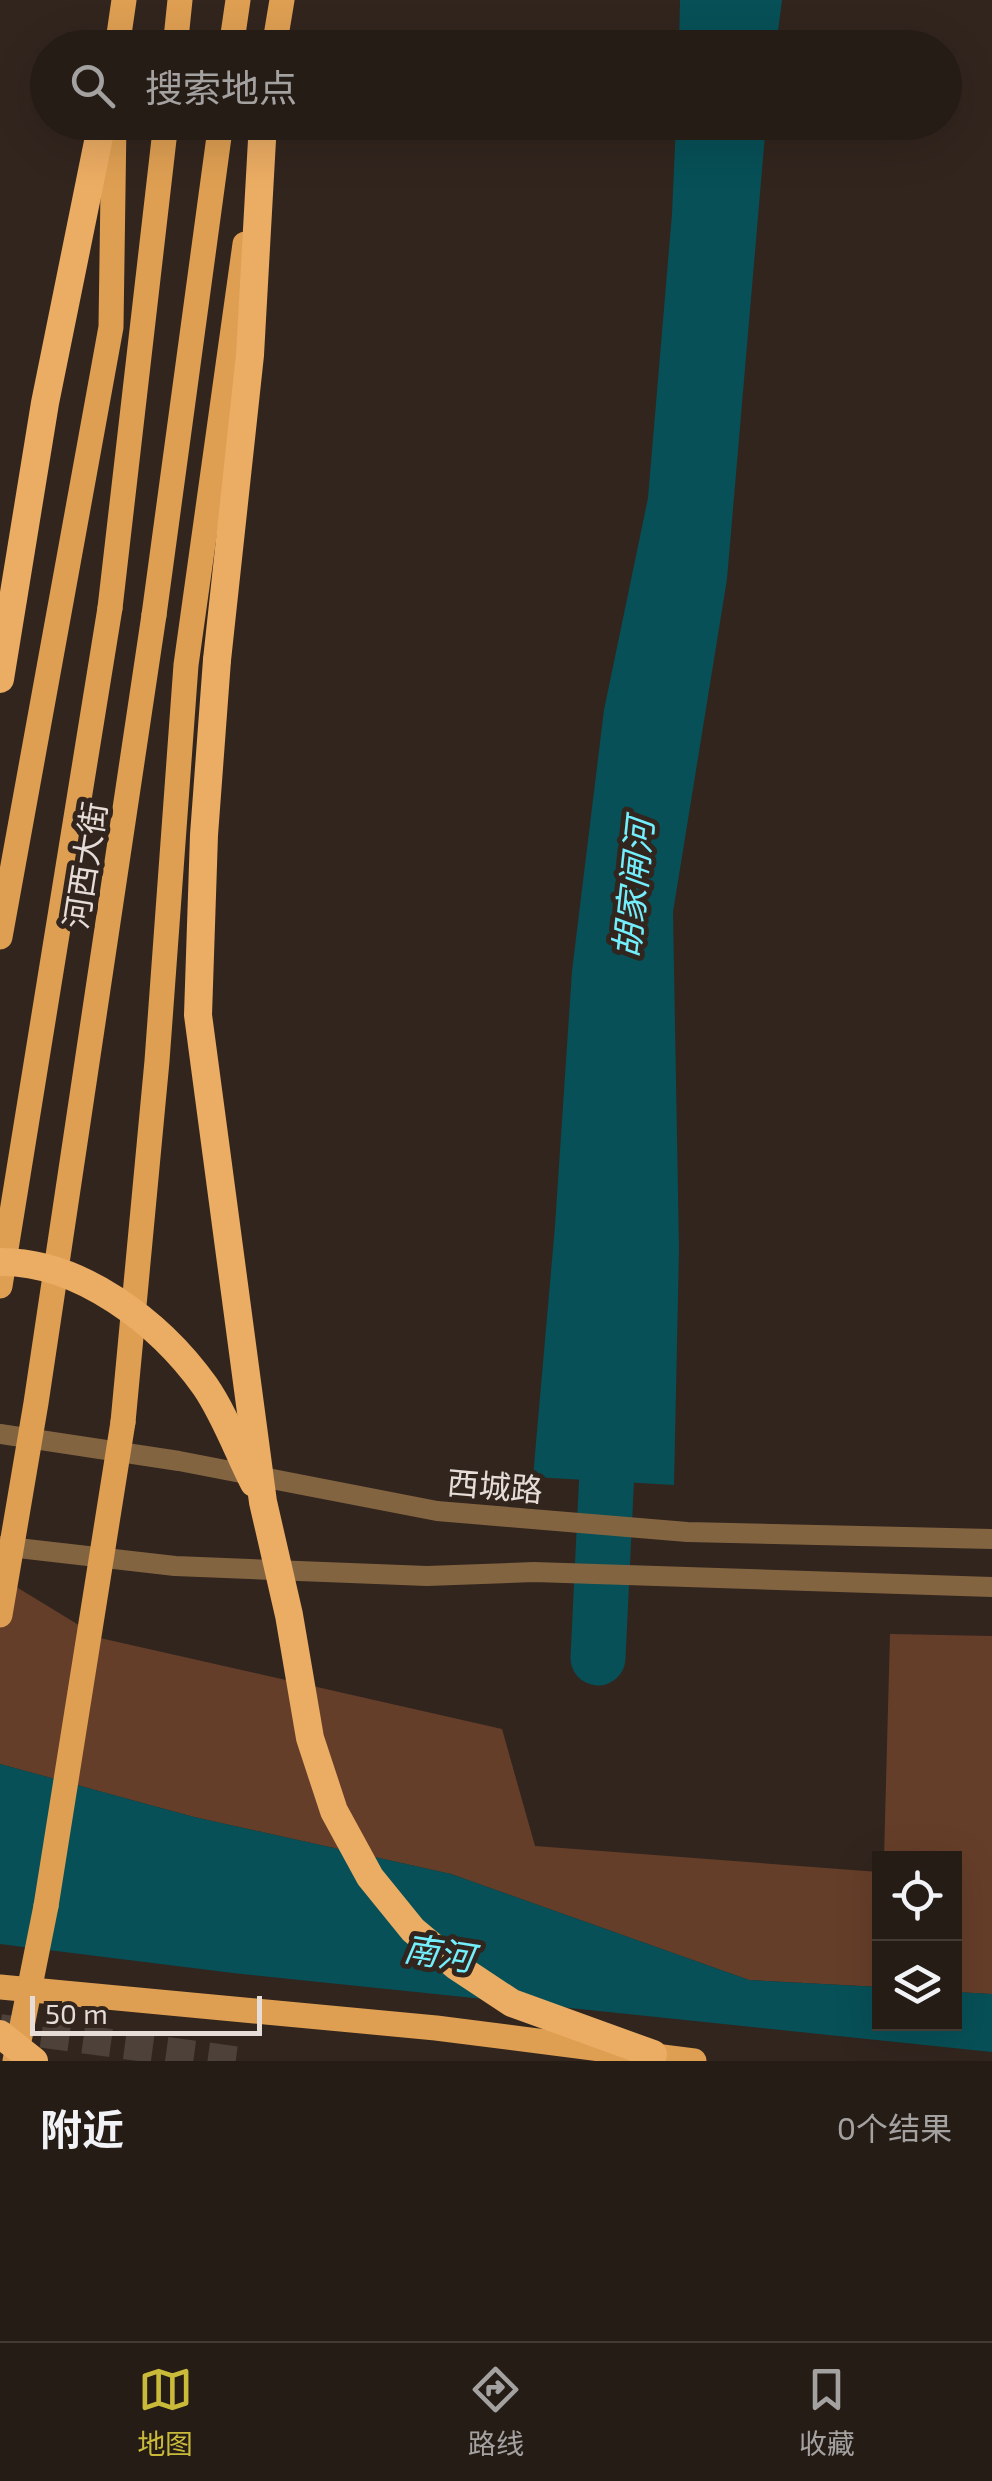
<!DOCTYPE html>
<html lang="zh">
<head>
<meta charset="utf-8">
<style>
  body { margin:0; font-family:"Exo 2","Noto Sans SC",sans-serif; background:#322923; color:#f1f3f6 }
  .controls { position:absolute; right:30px; bottom:30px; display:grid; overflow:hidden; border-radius:0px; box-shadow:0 10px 40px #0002 }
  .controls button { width:90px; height:90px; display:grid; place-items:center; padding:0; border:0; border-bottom:2px solid #423a35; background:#261c16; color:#f1f3f6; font:50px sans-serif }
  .scale { position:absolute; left:30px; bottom:25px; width:232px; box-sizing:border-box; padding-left:10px; border:5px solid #e6ddd8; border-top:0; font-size:28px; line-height:35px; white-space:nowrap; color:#e6ddd8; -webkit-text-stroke:8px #32251e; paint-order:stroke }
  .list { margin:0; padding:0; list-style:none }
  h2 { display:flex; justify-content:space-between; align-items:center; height:130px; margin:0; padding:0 40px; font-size:42px }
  h2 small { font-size:32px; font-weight:400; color:#a4a1a1 }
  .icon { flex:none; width:55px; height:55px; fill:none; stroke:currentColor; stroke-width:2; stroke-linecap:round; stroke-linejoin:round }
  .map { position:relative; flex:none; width:992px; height:2061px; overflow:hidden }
  .search { position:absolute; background:#261c16; box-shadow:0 10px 40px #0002; left:30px; right:30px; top:30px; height:110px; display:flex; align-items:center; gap:25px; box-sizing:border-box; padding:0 35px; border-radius:55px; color:#a4a1a1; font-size:38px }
  .sheet { height:280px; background:#261c16 }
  nav { display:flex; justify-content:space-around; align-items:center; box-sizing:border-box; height:140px; border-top:2px solid #423a35; background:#261c16; font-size:28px; color:#a4a1a1 }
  nav a { display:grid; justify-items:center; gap:5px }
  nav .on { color:#c9ba3a }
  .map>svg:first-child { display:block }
  .green { fill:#653e29 }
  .water { fill:#075057 }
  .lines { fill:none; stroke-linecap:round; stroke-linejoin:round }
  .river { stroke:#075057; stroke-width:55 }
  .trunk-tunnel { stroke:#4d413a; stroke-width:28; stroke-dasharray:28 14; stroke-linecap:butt }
  .tertiary { stroke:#836441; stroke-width:20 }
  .primary { stroke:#de9f52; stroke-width:25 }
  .trunk { stroke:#ebac63; stroke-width:28 }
  .primary-bridge { stroke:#de9f52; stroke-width:25 }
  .trunk-bridge { stroke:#ebac63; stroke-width:28 }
  .labels { text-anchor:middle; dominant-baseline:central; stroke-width:10; stroke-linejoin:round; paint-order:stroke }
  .street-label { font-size:32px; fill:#e6ddd8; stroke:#32251e }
  .water-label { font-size:35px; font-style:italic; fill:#73eefc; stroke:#32251e }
</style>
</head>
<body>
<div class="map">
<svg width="992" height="2061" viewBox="0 0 992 2061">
  <rect width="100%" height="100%" fill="#32251e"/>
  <g class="green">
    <polygon points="0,1577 100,1638 502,1729 535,1846 879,1872 879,1987 749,1980 451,1874 194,1817 0,1764"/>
    <polygon points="890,1634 992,1636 992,1994 955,1992 954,1858 884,1858"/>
  </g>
  <g class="water">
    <polygon points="680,0 782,0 776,47 679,47"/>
    <polygon points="676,123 766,123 727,579 673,912 679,1250 674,1485 533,1477 555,1226 572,971 604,710 648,498 672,214"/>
    <polygon points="0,1764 194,1817 451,1874 749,1980 879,1987 880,2024 954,2024 955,1992 992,1994 992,2052 233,1973 0,1944"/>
  </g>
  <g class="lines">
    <polyline class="river" points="598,1658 610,1408"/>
    <polyline class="trunk-tunnel" points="0,2028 241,2061"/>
    <g class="tertiary">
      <polyline points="0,1434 179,1461 437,1511 687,1532 992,1539"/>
      <polyline points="0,1546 175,1566 427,1576 534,1572 992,1587"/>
    </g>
    <g class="primary">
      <polyline points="117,48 124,0"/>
      <polyline points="175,48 180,0"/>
      <polyline points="231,48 238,0"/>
      <polyline points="274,48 282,0"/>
      <polyline points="110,608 166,122"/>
      <polyline points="154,615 221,122"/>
      <polyline points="0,937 111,327 114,122"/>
      <polyline points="123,1422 157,1061 186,665 245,244"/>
      <polyline points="0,1987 436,2028 694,2061"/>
      <polyline points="15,2061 46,1906"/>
    </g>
    <g class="trunk">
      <polyline points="217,660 250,355 263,122"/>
      <polyline points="0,679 45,403 102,122"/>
    </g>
    <g class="primary-bridge">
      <polyline points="0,1286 110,608"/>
      <polyline points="0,1615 36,1403 154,615"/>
      <polyline points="46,1906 123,1422"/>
    </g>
    <g class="trunk-bridge">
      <polyline points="217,660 204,835 198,1015 263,1502 289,1615 310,1738 334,1811 370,1877 413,1930 456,1966 512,2003 653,2054"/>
      <path d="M0,1262C80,1261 160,1323 205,1386C225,1415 238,1452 254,1483"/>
      <polyline points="0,2034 34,2061"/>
    </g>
  </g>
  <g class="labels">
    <g class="street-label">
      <text transform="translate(84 865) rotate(-81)">河西大街</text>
      <text transform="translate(495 1485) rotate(5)">西城路</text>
    </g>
    <g class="water-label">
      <text transform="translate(632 888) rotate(-84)">胡家闸河</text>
      <text transform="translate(439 1952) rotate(9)">南河</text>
    </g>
  </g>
</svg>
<div class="controls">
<button><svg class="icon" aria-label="locate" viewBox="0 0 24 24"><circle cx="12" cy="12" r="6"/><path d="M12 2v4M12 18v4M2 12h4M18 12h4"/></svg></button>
<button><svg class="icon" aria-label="layers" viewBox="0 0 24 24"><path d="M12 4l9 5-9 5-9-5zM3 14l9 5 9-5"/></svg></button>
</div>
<div class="scale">50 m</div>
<div class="search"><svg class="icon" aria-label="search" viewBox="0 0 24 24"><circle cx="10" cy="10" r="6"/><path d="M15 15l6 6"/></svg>搜索地点</div>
</div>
<section class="sheet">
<h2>附近<small>0个结果</small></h2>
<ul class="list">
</ul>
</section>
<nav>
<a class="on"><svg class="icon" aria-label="map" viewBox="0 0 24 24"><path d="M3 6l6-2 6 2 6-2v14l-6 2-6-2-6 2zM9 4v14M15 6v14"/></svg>地图</a>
<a><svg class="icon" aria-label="directions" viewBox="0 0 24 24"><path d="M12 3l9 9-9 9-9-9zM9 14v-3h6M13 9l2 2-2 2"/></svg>路线</a>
<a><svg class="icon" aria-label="saved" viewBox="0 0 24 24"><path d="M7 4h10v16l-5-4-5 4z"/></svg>收藏</a>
</nav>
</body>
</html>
